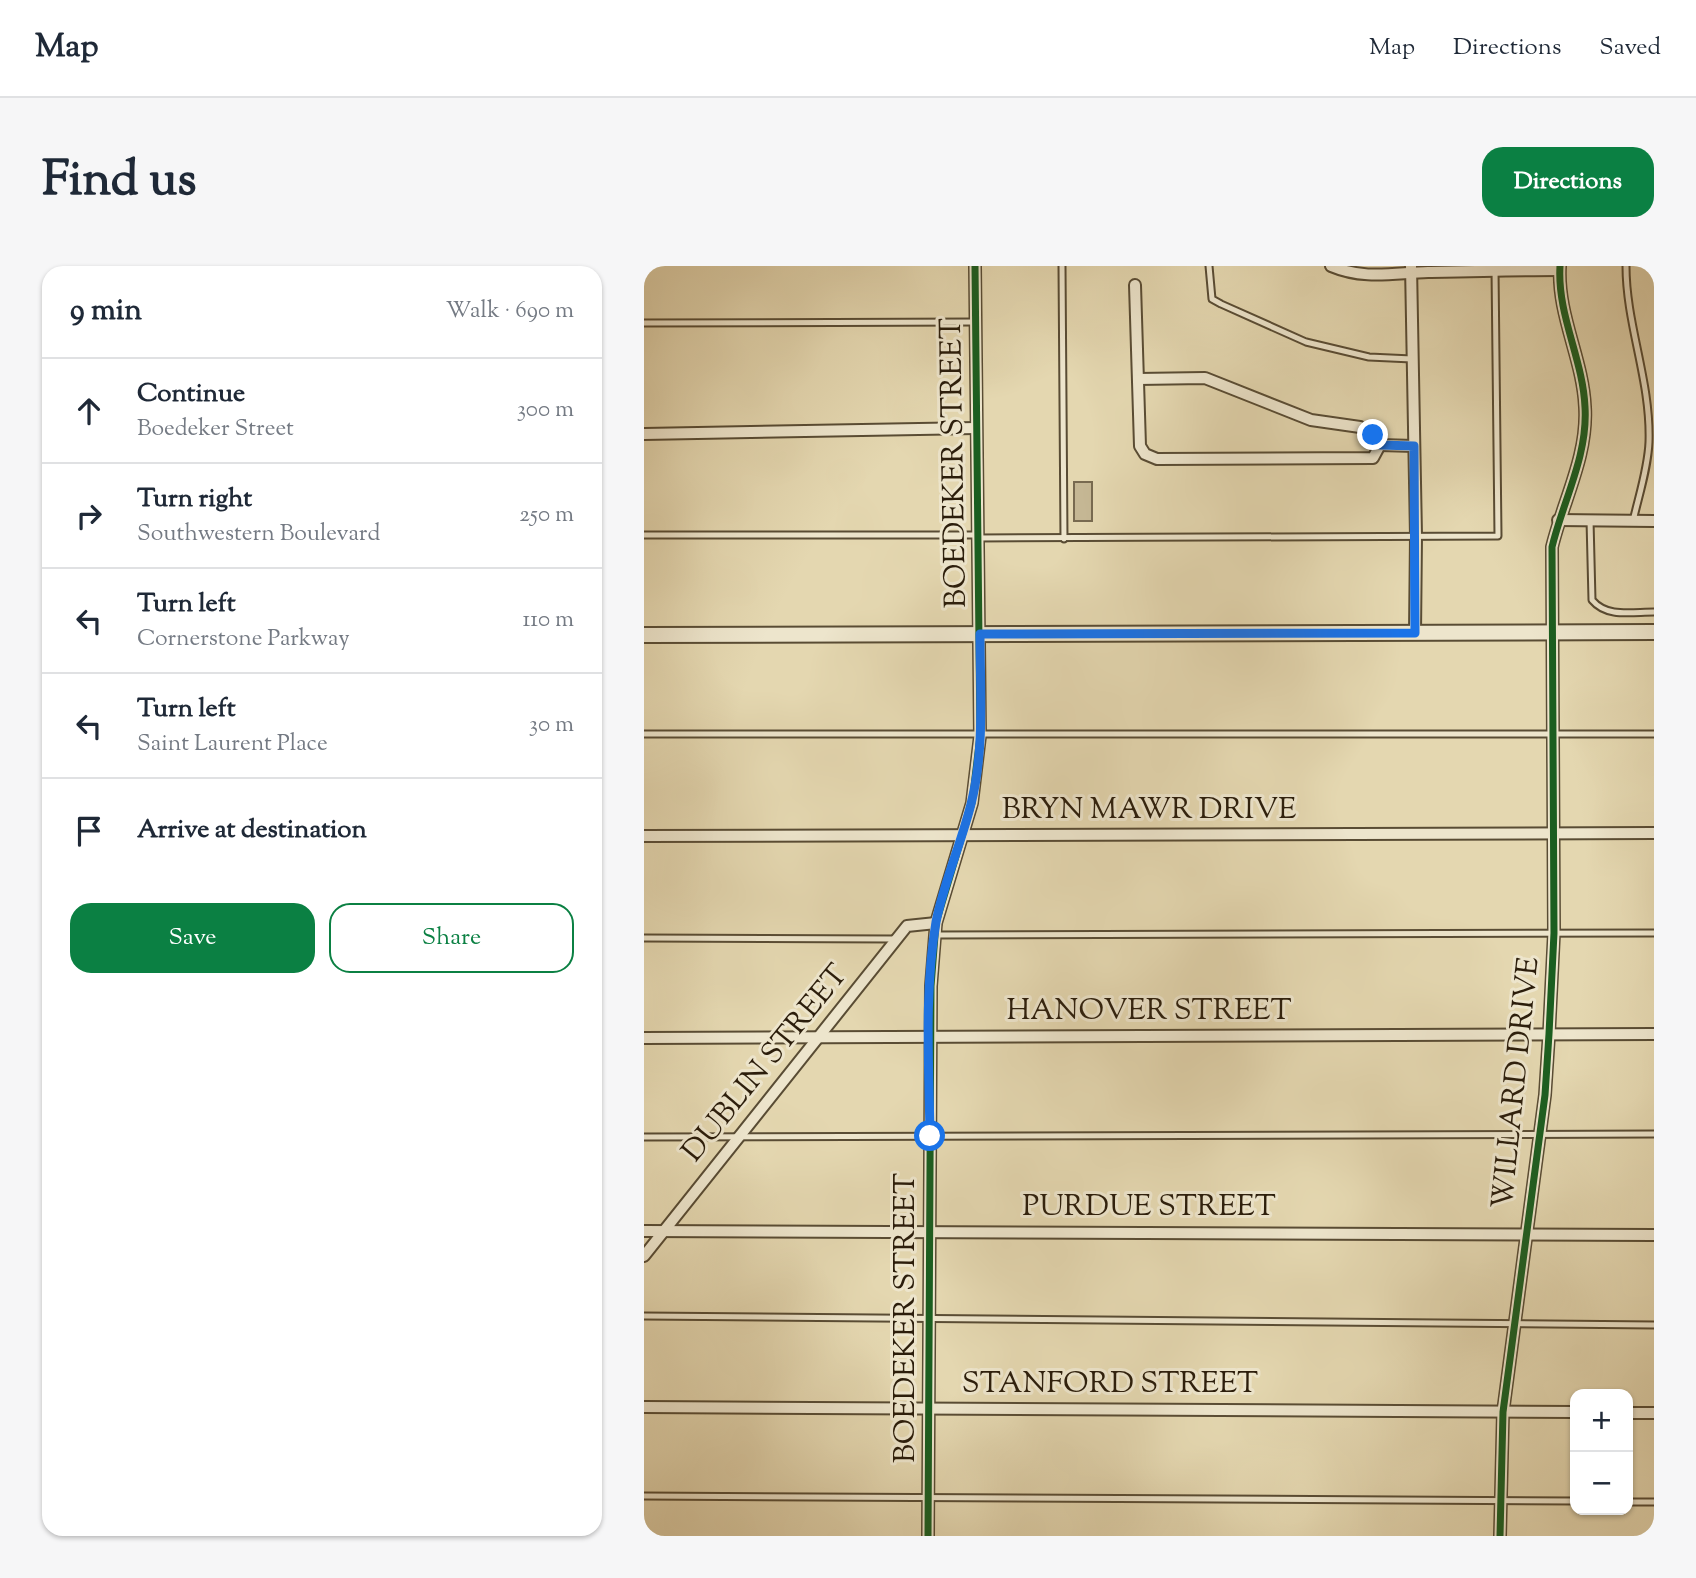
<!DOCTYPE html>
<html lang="en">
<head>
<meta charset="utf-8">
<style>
  body { margin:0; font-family:"Sorts Mill Goudy",serif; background:#f6f6f7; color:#1f2937 }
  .controls { position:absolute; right:21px; bottom:21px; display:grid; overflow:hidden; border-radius:14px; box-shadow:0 2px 5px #0004 }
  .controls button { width:63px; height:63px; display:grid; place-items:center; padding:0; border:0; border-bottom:2px solid #e0e1e3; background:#fff; color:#1f2937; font:35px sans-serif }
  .stop { position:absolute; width:21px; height:21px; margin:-16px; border:5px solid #1a73e8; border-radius:50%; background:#fff }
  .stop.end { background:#1a73e8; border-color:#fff; box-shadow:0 2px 7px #0008 }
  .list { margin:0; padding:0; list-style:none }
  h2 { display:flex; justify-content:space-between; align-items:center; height:91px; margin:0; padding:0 28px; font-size:30px }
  h2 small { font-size:23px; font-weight:400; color:#747a83 }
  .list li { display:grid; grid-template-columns:46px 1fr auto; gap:21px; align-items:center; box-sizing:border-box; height:105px; padding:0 28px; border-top:2px solid #e0e1e3 }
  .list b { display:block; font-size:26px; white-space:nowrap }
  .list p { margin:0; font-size:23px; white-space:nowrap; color:#747a83 }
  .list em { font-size:23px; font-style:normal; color:#747a83 }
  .actions { display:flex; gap:14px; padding:21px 28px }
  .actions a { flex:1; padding:16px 0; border:2px solid #0b8043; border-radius:21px; text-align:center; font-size:24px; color:#0b8043 }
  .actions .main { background:#0b8043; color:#fff }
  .icon { flex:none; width:38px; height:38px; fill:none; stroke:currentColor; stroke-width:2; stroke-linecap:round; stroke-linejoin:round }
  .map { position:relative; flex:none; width:1010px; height:1270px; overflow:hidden; border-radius:21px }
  header { display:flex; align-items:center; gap:42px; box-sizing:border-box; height:98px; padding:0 35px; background:#fff; border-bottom:2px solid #e0e1e3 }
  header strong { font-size:33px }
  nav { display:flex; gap:38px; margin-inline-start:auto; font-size:24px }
  .intro { display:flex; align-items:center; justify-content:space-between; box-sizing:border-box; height:168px; padding:0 42px }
  h1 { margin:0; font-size:49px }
  .button { padding:18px 32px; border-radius:21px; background:#0b8043; color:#fff; font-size:24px; font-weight:700 }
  main { display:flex; gap:42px; padding:0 42px }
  aside { flex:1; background:#fff; border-radius:21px; box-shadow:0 2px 5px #0004 }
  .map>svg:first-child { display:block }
  .green { fill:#c5b794; stroke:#786a50; stroke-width:2 }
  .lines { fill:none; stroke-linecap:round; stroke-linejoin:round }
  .service-casing { stroke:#594c34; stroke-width:9 }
  .minor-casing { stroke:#594c34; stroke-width:14 }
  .tertiary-casing { stroke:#594c34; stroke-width:18 }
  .service { stroke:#ede5cc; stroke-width:5 }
  .minor { stroke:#ede5cc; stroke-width:10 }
  .tertiary { stroke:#ede5cc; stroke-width:14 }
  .cycleway-casing { stroke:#ede5cc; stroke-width:11 }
  .cycleway { stroke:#1b5e20; stroke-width:7 }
  .route { stroke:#1a73e8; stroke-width:9 }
  .labels { text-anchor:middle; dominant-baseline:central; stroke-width:6; stroke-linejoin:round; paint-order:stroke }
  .street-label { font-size:30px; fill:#2b1d0b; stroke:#ede5cc }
</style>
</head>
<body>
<header>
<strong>Map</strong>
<nav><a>Map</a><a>Directions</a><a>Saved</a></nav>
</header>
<div class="intro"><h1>Find us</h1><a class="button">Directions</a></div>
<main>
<aside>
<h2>9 min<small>Walk · 690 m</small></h2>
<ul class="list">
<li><svg class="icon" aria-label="ahead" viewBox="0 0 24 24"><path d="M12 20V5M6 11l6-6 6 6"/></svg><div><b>Continue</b><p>Boedeker Street</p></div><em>300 m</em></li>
<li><svg class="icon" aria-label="right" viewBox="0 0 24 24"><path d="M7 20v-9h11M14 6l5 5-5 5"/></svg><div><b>Turn right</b><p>Southwestern Boulevard</p></div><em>250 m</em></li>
<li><svg class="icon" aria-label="left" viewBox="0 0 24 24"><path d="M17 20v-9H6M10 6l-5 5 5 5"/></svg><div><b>Turn left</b><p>Cornerstone Parkway</p></div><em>110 m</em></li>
<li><svg class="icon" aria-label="left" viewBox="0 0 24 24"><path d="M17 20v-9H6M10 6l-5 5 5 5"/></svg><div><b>Turn left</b><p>Saint Laurent Place</p></div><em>30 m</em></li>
<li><svg class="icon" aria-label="arrive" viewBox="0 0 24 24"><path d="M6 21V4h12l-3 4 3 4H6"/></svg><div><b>Arrive at destination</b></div></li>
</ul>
<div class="actions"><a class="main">Save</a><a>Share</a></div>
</aside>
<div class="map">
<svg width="1010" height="1270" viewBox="0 0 1010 1270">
  <rect width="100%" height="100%" fill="#e4d7b0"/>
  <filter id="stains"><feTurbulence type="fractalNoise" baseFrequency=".00286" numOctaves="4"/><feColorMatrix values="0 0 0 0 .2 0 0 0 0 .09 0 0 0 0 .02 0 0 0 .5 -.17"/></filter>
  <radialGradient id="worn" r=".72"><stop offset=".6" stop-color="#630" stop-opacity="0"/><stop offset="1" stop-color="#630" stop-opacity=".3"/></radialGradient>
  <rect class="green" x="430" y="216" width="18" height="39"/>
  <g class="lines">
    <defs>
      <g id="service">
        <polyline points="418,0 420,273"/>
        <polyline points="565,0 568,33 577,38 662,76 725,91 768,93"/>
        <path d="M982,0C982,59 1007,115 1005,176C1004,202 995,229 989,255"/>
        <polyline points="0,57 332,56"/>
        <path d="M946,254L948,334C963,352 988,346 1010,346"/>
        <polyline points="0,269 333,269"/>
        <polyline points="333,272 854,270 851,3"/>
        <polyline points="0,468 1010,468"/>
        <polyline points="292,669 1010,667"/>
        <polyline points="0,672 252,673"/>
        <polyline points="0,871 1010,868"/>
        <polyline points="0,1050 1010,1059"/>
        <polyline points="0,1230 931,1235"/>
        <polyline points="984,1236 1010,1236"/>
      </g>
      <g id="minor">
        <path d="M687,0C720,14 749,7 784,6C828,5 871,4 915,4"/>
        <polyline points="767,0 772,270 771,367"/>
        <polyline points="491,19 496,180 501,188 513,193 729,192 736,179"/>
        <polyline points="494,113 561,112 667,154 716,161 729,169 736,179 770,180"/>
        <polyline points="0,168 332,162"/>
        <polyline points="914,254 1010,255"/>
        <polyline points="0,570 1010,567"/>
        <polyline points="0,772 1010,768"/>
        <polyline points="0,965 1010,969"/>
        <polyline points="0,990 263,660 292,657"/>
        <polyline points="0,1141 931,1146"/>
        <polyline points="984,1147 1010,1147"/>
        <polyline points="284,1270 287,720 292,657 328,537 336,470 331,0"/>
        <path d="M856,1270L859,1146L901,829L905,768L910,667L908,281C919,235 944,190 941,141C939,93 913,49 916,0"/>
      </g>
      <polyline id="tertiary" points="0,369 1010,366"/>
    </defs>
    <use href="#service" class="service-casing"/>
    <use href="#minor" class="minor-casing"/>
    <use href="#tertiary" class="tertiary-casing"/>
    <use href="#service" class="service"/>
    <use href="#minor" class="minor"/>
    <use href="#tertiary" class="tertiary"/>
    <defs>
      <g id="cycleway">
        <polyline points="284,1270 287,720 292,657 328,537 336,470 331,0"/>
        <path d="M856,1270L859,1146L901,829L905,768L910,667L908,281C919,235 944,190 941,141C939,93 913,49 916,0"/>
      </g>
    </defs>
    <use href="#cycleway" class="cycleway-casing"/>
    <use href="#cycleway" class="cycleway"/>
  </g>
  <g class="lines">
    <path class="route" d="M286,870C285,800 280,726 292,656C300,616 317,578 327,538C341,483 336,424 336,368L771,367L770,180L736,179L729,169"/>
  </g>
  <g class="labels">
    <g class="street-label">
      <text transform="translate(311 197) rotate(-91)">BOEDEKER STREET</text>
      <text x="505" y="544">BRYN MAWR DRIVE</text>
      <text x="505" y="745">HANOVER STREET</text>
      <text transform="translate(122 798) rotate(-51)">DUBLIN STREET</text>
      <text transform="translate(873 817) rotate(-84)">WILLARD DRIVE</text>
      <text x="505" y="941">PURDUE STREET</text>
      <text transform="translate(262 1052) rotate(-90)">BOEDEKER STREET</text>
      <text x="466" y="1118">STANFORD STREET</text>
    </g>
  </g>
  <rect width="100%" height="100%" filter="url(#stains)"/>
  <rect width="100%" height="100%" fill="url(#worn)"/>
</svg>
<div class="controls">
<button>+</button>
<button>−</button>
</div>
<div class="stop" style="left:286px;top:870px"></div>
<div class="stop end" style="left:729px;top:169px"></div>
</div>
</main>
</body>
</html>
